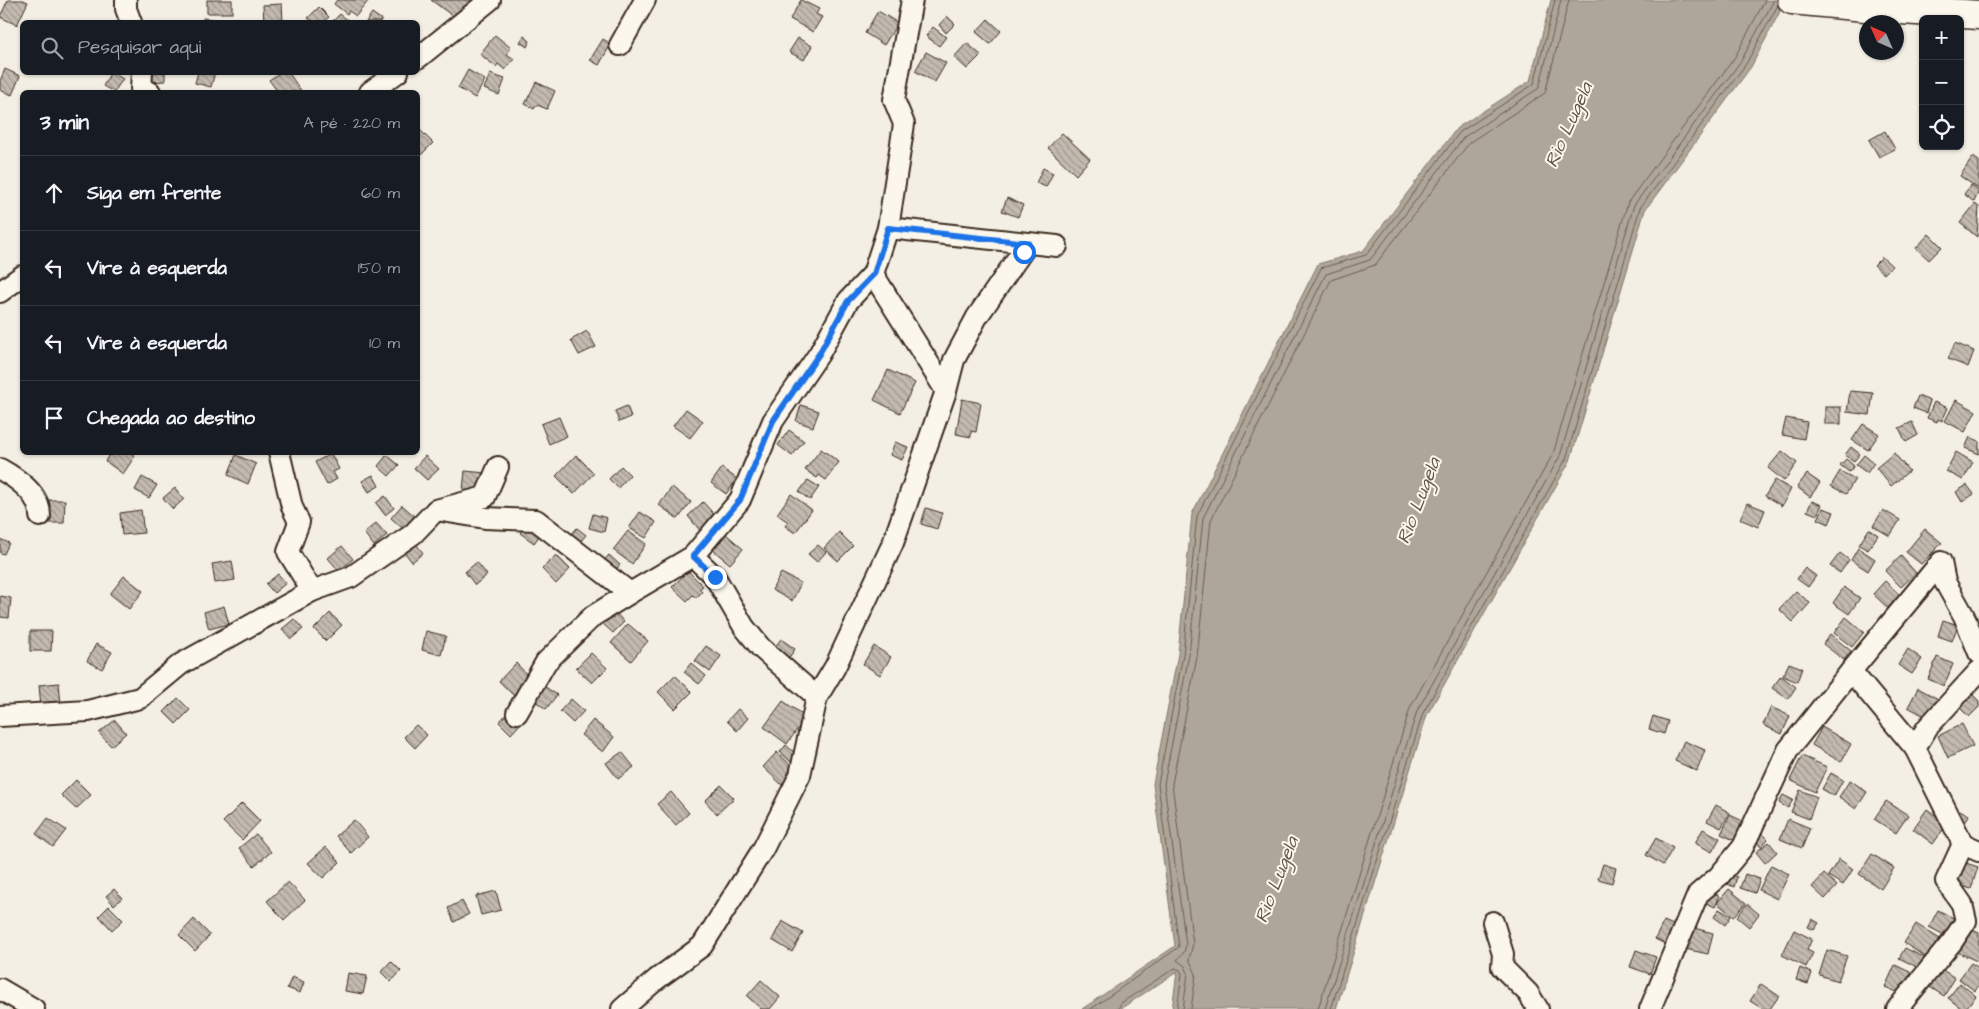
<!DOCTYPE html>
<html lang="pt">
<head>
<meta charset="utf-8">
<style>
  body { margin:0; font-family:"Architects Daughter",sans-serif; background:#20242c; color:#f1f3f6 }
  .controls { position:absolute; right:15px; top:15px; display:grid; overflow:hidden; border-radius:8px; box-shadow:0 1px 4px #0004 }
  .controls button { width:45px; height:45px; display:grid; place-items:center; padding:0; border:0; border-bottom:1px solid #363941; background:#171b24; color:#f1f3f6; font:25px sans-serif }
  .compass { position:absolute; left:1859px; top:15px; width:45px; height:45px; border-radius:50%; background:#171b24; box-shadow:0 1px 4px #0004; rotate:315deg }
  .stop { position:absolute; width:15px; height:15px; margin:-11px; border:4px solid #1a73e8; border-radius:50%; background:#fff }
  .stop.end { background:#1a73e8; border-color:#fff; box-shadow:0 1px 5px #0008 }
  .list { margin:0; padding:0; list-style:none }
  h2 { display:flex; justify-content:space-between; align-items:center; height:65px; margin:0; padding:0 20px; font-size:21px }
  h2 small { font-size:16px; font-weight:400; color:#9ea1a6 }
  .list li { display:grid; grid-template-columns:32px 1fr auto; gap:15px; align-items:center; box-sizing:border-box; height:75px; padding:0 20px; border-top:1px solid #363941 }
  .list b { display:block; font-size:19px; white-space:nowrap }
  .list em { font-size:16px; font-style:normal; color:#9ea1a6 }
  .icon { flex:none; width:28px; height:28px; fill:none; stroke:currentColor; stroke-width:2; stroke-linecap:round; stroke-linejoin:round }
  .map { position:relative; flex:none; width:1979px; height:1009px; overflow:hidden }
  .search { position:absolute; background:#171b24; box-shadow:0 1px 4px #0004; left:20px; top:20px; width:400px; height:55px; display:flex; align-items:center; gap:12px; box-sizing:border-box; padding:0 18px; border-radius:8px; color:#9ea1a6; font-size:19px }
  .panel { position:absolute; background:#171b24; box-shadow:0 1px 4px #0004; left:20px; top:90px; width:400px; height:365px; border-radius:8px }
  .map>svg:first-child { display:block }
  .water { fill:#afa69a; stroke:#817468 }
  .lines { fill:none; stroke-linecap:round; stroke-linejoin:round }
  .shore { stroke:#695c50; stroke-width:1 }
  .building { fill:url(#building-back-hatch); stroke:#3b2a1e }
  .street-casing { stroke:#3b2a1e; stroke-width:24 }
  .secondary-casing { stroke:#3b2a1e; stroke-width:31 }
  .street { stroke:#fbf7ec; stroke-width:20 }
  .secondary { stroke:#fbf7ec; stroke-width:28 }
  .route { stroke:#1a73e8; stroke-width:6 }
  .labels { text-anchor:middle; dominant-baseline:central; stroke-width:4; stroke-linejoin:round; paint-order:stroke }
  .water-label { font-size:19px; font-style:italic; fill:#645549; stroke:#fbf7ec }
</style>
</head>
<body>
<div class="map">
<svg width="1979" height="1009" viewBox="0 0 1979 1009">
  <defs>
    <pattern id="building-back-hatch" width="6" height="6" patternUnits="userSpaceOnUse" patternTransform="scale(1.25)"><rect width="6" height="6" fill="#c3bbb0"/><path d="M-1 5l2 2M0 0l6 6M5-1l2 2" fill="none" stroke="#a0988f"/></pattern>
  </defs>
  <rect width="100%" height="100%" fill="#f3efe4"/>
  <filter id="ink" filterUnits="userSpaceOnUse"><feTurbulence type="fractalNoise" baseFrequency=".02" numOctaves="2"/><feDisplacementMap in="SourceGraphic" scale="10" xChannelSelector="R" yChannelSelector="G"/><feConvolveMatrix kernelMatrix="1 2 1 2 8 2 1 2 1" color-interpolation-filters="sRGB"/></filter>
  <g filter="url(#ink)">
    <polygon class="water" points="1551,0 1786,0 1751,67 1645,210 1570,461 1427,715 1336,1009 1172,1009 1177,972 1120,1009 1082,1009 1175,946 1153,784 1178,654 1192,514 1318,264 1363,251 1457,128 1530,81"/>
    <g class="lines">
      <g class="shore">
        <polyline points="1091,1009 1179,947 1158,784 1183,655 1197,516 1321,268 1366,255 1460,132 1534,84 1555,0"/>
        <polyline points="1118,1009 1121,1003 1175,968 1180,970 1182,974 1177,1009"/>
        <polyline points="1183,1009 1188,973 1185,966 1177,960 1184,952 1186,945 1164,784 1189,655 1203,518 1326,274 1370,260 1464,137 1539,88 1561,0"/>
        <polyline points="1191,1009 1196,974 1189,959 1193,944 1172,784 1197,657 1211,520 1331,280 1375,265 1470,142 1545,93 1569,0"/>
        <polyline points="1318,1009 1410,708 1553,454 1628,202 1735,57 1765,0"/>
        <polyline points="1325,1009 1417,711 1560,456 1634,205 1741,61 1774,0"/>
        <polyline points="1331,1009 1423,713 1566,459 1640,208 1746,64 1778,5"/>
      </g>
    </g>
    <g class="building">
      <polygon points="8,0 23,0 28,2 17,25 0,17"/>
      <rect x="207" y="0" width="25" height="13"/>
      <polygon points="337,0 369,0 356,16 349,11 347,14 334,4"/>
      <polygon points="431,0 472,0 473,1 458,20"/>
      <polygon points="801,0 819,9 816,14 822,17 813,32 790,19"/>
      <polygon points="282,4 283,22 264,22 263,5"/>
      <polygon points="319,7 329,17 323,22 313,22 308,18"/>
      <polygon points="878,11 898,23 884,45 865,33"/>
      <polygon points="372,13 382,20 380,22 366,22"/>
      <polygon points="340,14 350,22 332,22"/>
      <polygon points="947,16 955,24 946,33 939,25"/>
      <polygon points="203,18 219,20 219,22 203,22"/>
      <polygon points="988,19 1001,31 990,44 976,32"/>
      <polygon points="933,27 946,37 939,46 926,36"/>
      <polygon points="495,35 511,48 507,54 514,59 505,70 498,64 496,67 480,54"/>
      <polygon points="524,36 530,41 527,47 520,42"/>
      <polygon points="798,38 812,46 804,60 789,52"/>
      <polygon points="603,39 611,44 599,65 590,60"/>
      <polygon points="967,43 981,55 967,69 954,57"/>
      <polygon points="926,52 946,63 935,82 915,71"/>
      <polygon points="5,69 20,76 12,95 0,90 0,81"/>
      <polygon points="468,70 485,80 475,98 458,88"/>
      <polygon points="111,72 123,79 114,92 103,86"/>
      <polygon points="150,72 165,72 165,81 151,82"/>
      <polygon points="198,72 215,72 211,87 195,83"/>
      <polygon points="281,72 288,72 302,92 278,92 269,80"/>
      <polygon points="490,74 505,79 499,95 484,89"/>
      <polygon points="536,82 555,91 547,109 537,105 534,109 525,104"/>
      <polygon points="420,130 433,143 419,157 418,132"/>
      <polygon points="1885,131 1895,149 1879,157 1869,140"/>
      <polygon points="1062,133 1090,159 1076,175 1048,148"/>
      <polygon points="1973,157 1979,161 1979,189 1960,176"/>
      <polygon points="1043,168 1053,173 1046,187 1036,183"/>
      <polygon points="1971,185 1979,191 1974,202 1964,194"/>
      <polygon points="1007,198 1023,205 1018,217 1002,211"/>
      <polygon points="1975,204 1979,207 1977,237 1960,223"/>
      <polygon points="1929,234 1942,247 1929,260 1916,248"/>
      <polygon points="1882,257 1892,266 1884,274 1874,265"/>
      <polygon points="587,331 596,347 579,355 571,340"/>
      <polygon points="1955,343 1974,351 1968,367 1948,359"/>
      <polygon points="888,370 915,383 900,413 874,400"/>
      <polygon points="1850,391 1873,393 1870,415 1847,412"/>
      <polygon points="1918,396 1930,401 1926,413 1913,408"/>
      <polygon points="962,399 981,403 976,432 971,431 971,437 956,434"/>
      <polygon points="1956,400 1976,411 1965,432 1945,421"/>
      <polygon points="1934,402 1948,408 1942,421 1938,419 1937,422 1927,418"/>
      <polygon points="801,405 819,411 813,427 796,421"/>
      <polygon points="627,406 631,417 619,422 615,411"/>
      <rect x="1825" y="407" width="16" height="17"/>
      <polygon points="686,409 703,421 690,438 673,426"/>
      <polygon points="559,417 567,436 549,444 541,424"/>
      <polygon points="1786,418 1807,422 1804,439 1782,435"/>
      <polygon points="1912,422 1918,435 1906,442 1899,428"/>
      <polygon points="1863,424 1879,434 1868,450 1852,440"/>
      <polygon points="789,430 804,441 792,456 778,445"/>
      <polygon points="1970,437 1979,441 1979,454 1965,448"/>
      <polygon points="895,442 908,447 902,460 890,455"/>
      <polygon points="1851,447 1860,454 1854,461 1845,455"/>
      <polygon points="821,449 839,462 826,480 819,475 817,478 805,470"/>
      <polygon points="1782,451 1797,463 1784,481 1768,468"/>
      <polygon points="111,452 130,452 135,456 123,474 105,461"/>
      <polygon points="1956,452 1973,462 1963,480 1946,471"/>
      <polygon points="1894,453 1909,471 1891,486 1876,468"/>
      <polygon points="331,454 339,469 333,472 337,479 327,485 315,462"/>
      <polygon points="236,455 256,464 248,484 228,475"/>
      <polygon points="387,455 399,465 389,476 378,466"/>
      <polygon points="576,455 594,473 574,494 556,476"/>
      <polygon points="1864,455 1874,463 1867,473 1856,465"/>
      <polygon points="425,456 439,469 427,480 414,468"/>
      <polygon points="1846,459 1854,466 1849,472 1840,465"/>
      <polygon points="621,466 630,475 618,488 609,479"/>
      <polygon points="722,468 737,479 726,494 711,483"/>
      <polygon points="465,471 486,473 483,493 463,490"/>
      <polygon points="1840,471 1855,479 1846,494 1831,486"/>
      <polygon points="1807,474 1820,483 1810,497 1797,487"/>
      <polygon points="373,475 379,486 369,492 362,481"/>
      <polygon points="142,477 157,485 149,498 135,490"/>
      <polygon points="808,480 819,487 810,500 799,492"/>
      <polygon points="1775,480 1791,489 1782,506 1765,496"/>
      <polygon points="1967,485 1974,494 1962,502 1956,492"/>
      <polygon points="672,487 691,502 678,519 659,505"/>
      <polygon points="175,488 184,499 173,509 163,498"/>
      <polygon points="791,494 812,510 795,533 785,526 788,522 777,514"/>
      <polygon points="385,496 394,508 385,515 376,503"/>
      <polygon points="47,500 65,500 64,523 47,523"/>
      <polygon points="1812,501 1822,505 1817,515 1807,511"/>
      <polygon points="703,502 718,519 702,533 688,516"/>
      <polygon points="1747,503 1765,510 1758,527 1740,519"/>
      <polygon points="402,505 419,520 408,533 391,518"/>
      <polygon points="926,508 942,513 937,529 921,524"/>
      <polygon points="1823,508 1834,512 1829,524 1818,519"/>
      <polygon points="141,510 144,533 122,535 120,513"/>
      <polygon points="1883,510 1900,520 1890,536 1873,526"/>
      <polygon points="640,512 656,522 646,538 629,528"/>
      <polygon points="593,514 607,518 604,532 589,528"/>
      <polygon points="529,521 543,531 534,543 520,533"/>
      <polygon points="376,523 387,535 374,546 364,533"/>
      <polygon points="577,528 586,535 579,543 570,536"/>
      <polygon points="1869,529 1878,535 1868,550 1859,545"/>
      <polygon points="1925,529 1942,543 1921,564 1906,552"/>
      <polygon points="628,531 646,544 632,564 613,550"/>
      <polygon points="839,532 853,546 838,561 824,548"/>
      <polygon points="726,534 743,549 730,564 713,550"/>
      <polygon points="0,539 9,543 4,554 0,553"/>
      <polygon points="413,540 423,553 412,562 402,549"/>
      <polygon points="818,545 826,552 817,562 808,554"/>
      <polygon points="342,546 353,559 339,571 328,558"/>
      <polygon points="1858,548 1875,559 1868,571 1851,560"/>
      <polygon points="1840,553 1849,560 1840,573 1830,566"/>
      <polygon points="556,555 570,569 556,584 542,569"/>
      <polygon points="609,555 620,565 610,576 599,566"/>
      <polygon points="1901,556 1916,573 1901,587 1885,571"/>
      <polygon points="232,561 235,580 215,583 212,564"/>
      <polygon points="477,562 487,575 475,585 465,572"/>
      <polygon points="1805,568 1816,576 1808,587 1797,579"/>
      <polygon points="688,571 703,586 699,589 702,592 696,598 693,595 687,601 672,587"/>
      <polygon points="781,573 801,583 792,601 772,590"/>
      <polygon points="278,574 286,583 274,593 266,584"/>
      <polygon points="124,576 143,591 129,609 110,594"/>
      <polygon points="1885,581 1902,597 1890,610 1873,594"/>
      <polygon points="1844,587 1860,598 1849,614 1833,603"/>
      <polygon points="1796,591 1810,603 1793,622 1779,609"/>
      <polygon points="0,596 11,598 9,618 0,617"/>
      <polygon points="224,606 229,624 209,629 204,612"/>
      <polygon points="614,611 624,622 613,633 602,623"/>
      <polygon points="330,613 342,625 326,641 314,629"/>
      <polygon points="1846,617 1864,632 1852,647 1834,633"/>
      <polygon points="294,619 303,629 291,639 282,629"/>
      <polygon points="1943,620 1958,625 1952,641 1938,636"/>
      <polygon points="628,624 648,641 631,661 611,643"/>
      <polygon points="30,631 52,631 51,651 30,651"/>
      <polygon points="426,631 446,636 441,655 422,650"/>
      <polygon points="1830,634 1851,651 1844,660 1823,644"/>
      <polygon points="781,639 795,649 786,662 771,652"/>
      <polygon points="96,644 112,652 102,669 87,661"/>
      <polygon points="706,646 721,656 710,672 695,661"/>
      <polygon points="874,646 891,657 880,675 863,664"/>
      <polygon points="1908,649 1922,659 1912,674 1898,665"/>
      <polygon points="591,653 607,668 592,683 576,668"/>
      <polygon points="1937,657 1953,664 1944,686 1928,679"/>
      <polygon points="516,663 532,680 515,697 499,681"/>
      <polygon points="691,663 706,676 699,684 684,672"/>
      <polygon points="1789,663 1802,668 1797,682 1783,676"/>
      <polygon points="675,675 692,692 675,709 658,692"/>
      <polygon points="1781,676 1796,687 1788,699 1772,688"/>
      <polygon points="59,683 61,705 41,707 39,685"/>
      <polygon points="541,684 557,695 546,709 531,698"/>
      <polygon points="1918,688 1940,700 1930,719 1908,707"/>
      <polygon points="1970,692 1979,701 1979,707 1969,717 1957,705"/>
      <polygon points="178,698 190,710 176,724 164,712"/>
      <polygon points="571,699 584,711 573,723 560,711"/>
      <polygon points="783,701 806,717 787,744 764,727"/>
      <polygon points="1771,707 1790,716 1782,734 1763,725"/>
      <polygon points="738,709 748,718 737,731 727,721"/>
      <polygon points="510,710 522,722 511,734 499,722"/>
      <polygon points="1653,716 1668,721 1664,734 1649,729"/>
      <polygon points="115,720 126,733 111,746 99,733"/>
      <polygon points="593,720 614,737 603,752 581,735"/>
      <polygon points="1962,724 1973,746 1948,758 1938,736"/>
      <polygon points="416,725 427,735 415,748 404,737"/>
      <polygon points="1822,727 1851,744 1841,762 1812,745"/>
      <polygon points="1684,741 1705,750 1697,771 1675,761"/>
      <polygon points="786,745 797,755 791,762 780,752"/>
      <polygon points="622,752 634,767 618,779 606,763"/>
      <polygon points="777,752 796,770 782,785 763,767"/>
      <polygon points="1802,756 1827,767 1815,792 1790,780"/>
      <polygon points="1831,773 1843,780 1834,796 1822,789"/>
      <polygon points="76,780 91,795 76,809 61,795"/>
      <polygon points="1850,780 1867,792 1856,809 1839,797"/>
      <polygon points="721,785 734,798 717,814 705,801"/>
      <polygon points="1800,790 1817,797 1809,819 1791,812"/>
      <polygon points="671,792 689,813 676,825 657,804"/>
      <polygon points="1783,795 1793,800 1788,808 1779,803"/>
      <polygon points="1886,801 1908,815 1896,833 1874,819"/>
      <polygon points="242,803 260,821 242,840 223,822"/>
      <polygon points="1716,805 1730,813 1721,828 1707,821"/>
      <polygon points="1956,808 1969,815 1964,825"/>
      <polygon points="1927,809 1947,824 1933,844 1913,829"/>
      <polygon points="1730,815 1749,824 1740,843 1721,834"/>
      <polygon points="48,818 66,830 53,847 36,834"/>
      <polygon points="1788,819 1810,828 1802,848 1780,839"/>
      <polygon points="354,820 368,837 351,853 336,836"/>
      <polygon points="1703,829 1720,838 1712,852 1695,843"/>
      <polygon points="1761,832 1768,839 1761,847 1754,839"/>
      <polygon points="256,834 271,852 254,866 239,848"/>
      <polygon points="1656,838 1673,848 1663,865 1646,855"/>
      <polygon points="1769,842 1777,852 1765,863 1756,852"/>
      <polygon points="326,847 340,862 323,878 308,863"/>
      <polygon points="1872,854 1894,868 1881,889 1859,874"/>
      <polygon points="1839,859 1853,869 1843,885 1828,876"/>
      <polygon points="1960,861 1978,867 1971,889 1953,883"/>
      <polygon points="1603,864 1616,868 1612,883 1598,879"/>
      <polygon points="1771,865 1789,874 1777,899 1759,890"/>
      <polygon points="1730,874 1737,877 1734,887 1727,884"/>
      <polygon points="1745,874 1760,879 1755,893 1740,888"/>
      <polygon points="1824,874 1837,886 1825,899 1812,887"/>
      <polygon points="288,882 305,900 284,920 267,901"/>
      <polygon points="114,889 122,898 114,905 106,896"/>
      <polygon points="1729,889 1746,903 1734,917 1717,903"/>
      <polygon points="496,891 501,910 481,915 476,896"/>
      <polygon points="1709,891 1720,896 1715,907 1704,902"/>
      <polygon points="462,901 469,914 454,922 448,908"/>
      <polygon points="1747,904 1759,914 1749,927 1737,917"/>
      <polygon points="109,906 123,920 112,930 99,916"/>
      <polygon points="1719,909 1731,916 1725,925 1714,917"/>
      <polygon points="1938,910 1961,922 1952,939 1929,927"/>
      <polygon points="194,919 210,935 195,951 179,935"/>
      <polygon points="1812,919 1819,923 1814,930 1808,927"/>
      <polygon points="782,921 803,933 792,952 772,940"/>
      <polygon points="1664,921 1680,928 1671,947 1655,939"/>
      <polygon points="1916,924 1940,939 1927,958 1904,943"/>
      <polygon points="1690,927 1713,933 1708,954 1685,949"/>
      <polygon points="1968,928 1979,933 1979,957 1977,961 1957,952"/>
      <polygon points="1794,930 1812,939 1807,950 1813,953 1806,967 1782,955"/>
      <polygon points="1905,948 1927,959 1921,969 1899,958"/>
      <polygon points="1636,950 1656,957 1650,974 1630,967"/>
      <polygon points="1827,950 1847,956 1838,981 1819,975"/>
      <polygon points="391,961 401,971 391,982 381,972"/>
      <polygon points="1971,963 1979,968 1979,985 1975,991 1959,979"/>
      <polygon points="1895,965 1914,974 1904,995 1885,987"/>
      <polygon points="1936,966 1955,978 1944,996 1925,984"/>
      <polygon points="1800,968 1812,973 1808,984 1796,980"/>
      <polygon points="348,973 367,976 363,994 345,991"/>
      <polygon points="292,977 304,982 300,993 287,988"/>
      <polygon points="761,980 780,997 770,1009 761,1009 747,996"/>
      <polygon points="1960,983 1976,996 1965,1009 1962,1009 1948,998"/>
      <polygon points="1761,984 1779,996 1770,1009 1763,1009 1750,1001"/>
    </g>
    <g class="lines">
      <defs>
        <g id="street">
          <polyline points="126,0 126,9 131,22"/>
          <polyline points="912,0 894,100 904,124 888,228 1057,246"/>
          <polyline points="620,45 645,0"/>
          <polyline points="418,58 490,0"/>
          <polyline points="142,72 141,89 150,92"/>
          <polyline points="370,92 398,72"/>
          <polyline points="0,292 22,276"/>
          <polyline points="946,391 954,360 977,317 1028,243"/>
          <polyline points="279,452 292,507 299,522 288,552 312,591 351,577 413,534 436,510 485,497 498,467"/>
          <path d="M0,469C18,479 40,494 40,516"/>
          <polyline points="436,510 485,518 536,520 630,593 593,616 546,662 517,713"/>
          <polyline points="693,556 715,577 744,627 761,648 817,697 835,667 893,543 946,391 873,274 888,228"/>
          <polyline points="630,593 693,556 740,500 773,421 819,354 848,301 873,274"/>
          <polyline points="1851,671 1915,748"/>
          <polyline points="1979,671 1927,728 1915,748 1963,844 1979,851"/>
          <polyline points="0,716 88,711 140,698 181,664 312,591"/>
          <polyline points="1493,922 1503,954 1502,967 1528,993 1538,1009"/>
          <polyline points="0,989 34,1009"/>
          <polyline points="622,1009 657,979 702,946 763,849 800,775 817,697"/>
          <polyline points="1650,1009 1698,894 1719,876 1743,847 1788,750 1851,671 1941,562 1945,582 1964,616 1979,653"/>
          <polyline points="1897,1009 1952,942 1966,921 1962,904 1946,881 1963,844"/>
        </g>
        <polyline id="secondary" points="1792,0 1886,9 1979,15"/>
      </defs>
      <use href="#street" class="street-casing"/>
      <use href="#secondary" class="secondary-casing"/>
      <use href="#street" class="street"/>
      <use href="#secondary" class="secondary"/>
    </g>
  </g>
  <g class="lines" filter="url(#ink)">
    <polyline class="route" points="715,577 693,556 740,500 773,421 819,354 848,301 874,274 888,228 1028,243 1024,252"/>
  </g>
  <g class="labels">
    <g class="water-label">
      <text transform="translate(1569 125) rotate(-66)">Rio Lugela</text>
      <text transform="translate(1419 501) rotate(-69)">Rio Lugela</text>
      <text transform="translate(1277 880) rotate(-69)">Rio Lugela</text>
    </g>
  </g>
</svg>
<div class="controls">
<button>+</button>
<button>−</button>
<button><svg class="icon" aria-label="locate" viewBox="0 0 24 24"><circle cx="12" cy="12" r="6"/><path d="M12 2v4M12 18v4M2 12h4M18 12h4"/></svg></button>
</div>
<svg class="compass" viewBox="-18 -18 36 36"><path d="M0-13l5 13h-10z" fill="#e53935"/><path d="M0 13l5-13h-10z" fill="#9ea1a6"/></svg>
<div class="stop" style="left:1024px;top:252px"></div>
<div class="stop end" style="left:715px;top:577px"></div>
<div class="search"><svg class="icon" aria-label="search" viewBox="0 0 24 24"><circle cx="10" cy="10" r="6"/><path d="M15 15l6 6"/></svg>Pesquisar aqui</div>
<section class="panel">
<h2>3 min<small>A pé · 220 m</small></h2>
<ul class="list">
<li><svg class="icon" aria-label="ahead" viewBox="0 0 24 24"><path d="M12 20V5M6 11l6-6 6 6"/></svg><div><b>Siga em frente</b></div><em>60 m</em></li>
<li><svg class="icon" aria-label="left" viewBox="0 0 24 24"><path d="M17 20v-9H6M10 6l-5 5 5 5"/></svg><div><b>Vire à esquerda</b></div><em>150 m</em></li>
<li><svg class="icon" aria-label="left" viewBox="0 0 24 24"><path d="M17 20v-9H6M10 6l-5 5 5 5"/></svg><div><b>Vire à esquerda</b></div><em>10 m</em></li>
<li><svg class="icon" aria-label="arrive" viewBox="0 0 24 24"><path d="M6 21V4h12l-3 4 3 4H6"/></svg><div><b>Chegada ao destino</b></div></li>
</ul>
</section>
</div>
</body>
</html>
